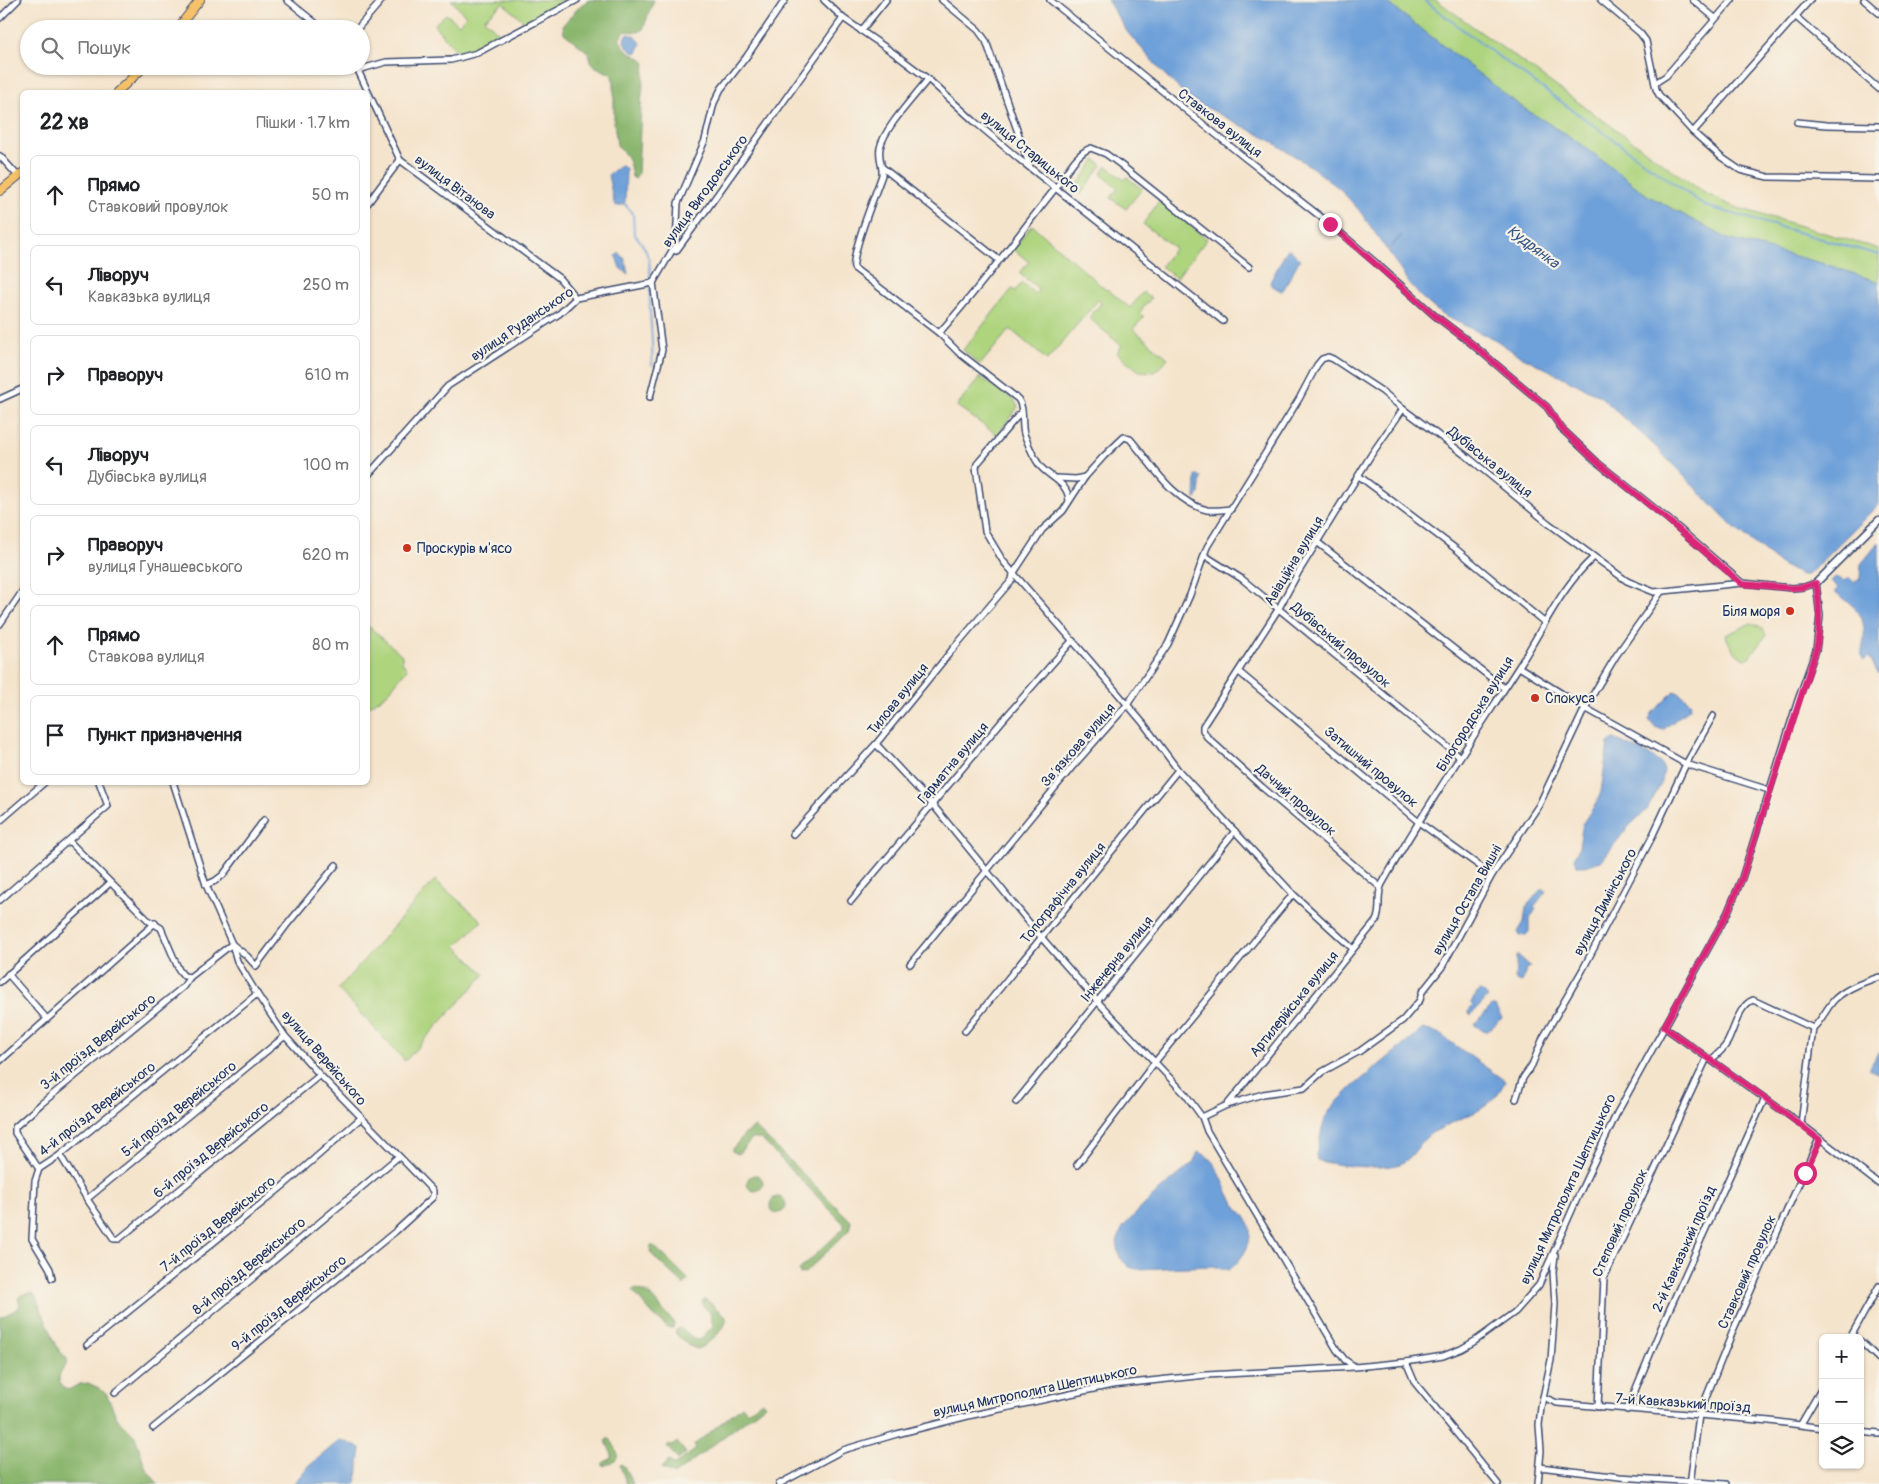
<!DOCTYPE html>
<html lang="uk">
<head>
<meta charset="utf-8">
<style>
  body { margin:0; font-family:Pangolin,sans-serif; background:#f6f6f6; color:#202124 }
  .controls { position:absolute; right:15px; bottom:15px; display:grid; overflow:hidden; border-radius:8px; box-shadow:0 1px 4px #0004 }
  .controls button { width:45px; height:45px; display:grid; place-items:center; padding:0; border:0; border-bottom:1px solid #e0e0e0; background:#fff; color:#202124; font:25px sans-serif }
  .stop { position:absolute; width:15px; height:15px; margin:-11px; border:4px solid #db2777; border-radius:50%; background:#fff }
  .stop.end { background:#db2777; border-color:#fff; box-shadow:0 1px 5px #0008 }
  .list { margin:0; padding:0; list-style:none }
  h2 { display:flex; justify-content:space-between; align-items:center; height:65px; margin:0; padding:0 20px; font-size:21px }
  h2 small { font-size:16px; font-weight:400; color:#757577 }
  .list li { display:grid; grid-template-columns:32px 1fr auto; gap:15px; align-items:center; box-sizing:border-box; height:80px; margin:0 10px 10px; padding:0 10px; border:1px solid #e0e0e0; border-radius:8px }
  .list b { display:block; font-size:19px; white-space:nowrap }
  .list p { margin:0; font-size:16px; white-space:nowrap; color:#757577 }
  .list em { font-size:16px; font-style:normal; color:#757577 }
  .icon { flex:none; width:28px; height:28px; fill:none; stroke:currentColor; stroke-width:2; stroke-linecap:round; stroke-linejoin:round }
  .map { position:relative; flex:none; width:1879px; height:1484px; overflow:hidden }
  .search { position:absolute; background:#fff; box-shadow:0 1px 4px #0004; left:20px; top:20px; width:350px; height:55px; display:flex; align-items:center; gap:12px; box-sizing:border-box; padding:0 18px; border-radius:28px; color:#757577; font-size:19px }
  .panel { position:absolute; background:#fff; box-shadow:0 1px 4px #0004; left:20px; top:90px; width:350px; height:695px; border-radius:8px }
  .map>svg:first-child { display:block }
  .green { fill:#aed47e; stroke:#64826e }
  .forest { fill:#8ab66d; stroke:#527266 }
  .water { fill:#6ea0d9; stroke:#44689c }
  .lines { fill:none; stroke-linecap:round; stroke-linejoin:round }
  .stream { stroke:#6ea0d9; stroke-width:2 }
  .minor-casing { stroke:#3c4a6e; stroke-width:8 }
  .tertiary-casing { stroke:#3c4a6e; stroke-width:9 }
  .primary-casing { stroke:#3c4a6e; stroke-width:10 }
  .minor { stroke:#fff; stroke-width:5 }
  .tertiary { stroke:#fff; stroke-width:6 }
  .primary { stroke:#f5c16b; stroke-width:8 }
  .route { stroke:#db2777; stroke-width:6 }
  .poi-dot { fill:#c8321e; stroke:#f7f3e8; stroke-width:2 }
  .labels { text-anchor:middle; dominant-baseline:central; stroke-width:4.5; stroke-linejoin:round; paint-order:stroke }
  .street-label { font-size:14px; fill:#1b2f5e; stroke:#f7f3e8 }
  .poi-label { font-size:14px; fill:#1b2f5e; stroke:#f7f3e8; text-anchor:start }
  .water-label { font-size:15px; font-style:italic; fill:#385789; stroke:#f7f3e8 }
</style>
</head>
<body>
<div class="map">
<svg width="1879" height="1484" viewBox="0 0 1879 1484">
  <rect width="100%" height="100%" fill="#f7f3e8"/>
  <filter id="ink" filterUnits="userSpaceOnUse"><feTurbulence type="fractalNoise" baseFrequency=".02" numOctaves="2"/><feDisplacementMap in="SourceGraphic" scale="10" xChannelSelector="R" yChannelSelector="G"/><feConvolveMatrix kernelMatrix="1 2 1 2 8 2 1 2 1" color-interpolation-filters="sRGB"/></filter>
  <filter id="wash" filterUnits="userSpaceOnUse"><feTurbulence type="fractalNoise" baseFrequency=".0096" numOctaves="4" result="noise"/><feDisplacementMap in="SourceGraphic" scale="20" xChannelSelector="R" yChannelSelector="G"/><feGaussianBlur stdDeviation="1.12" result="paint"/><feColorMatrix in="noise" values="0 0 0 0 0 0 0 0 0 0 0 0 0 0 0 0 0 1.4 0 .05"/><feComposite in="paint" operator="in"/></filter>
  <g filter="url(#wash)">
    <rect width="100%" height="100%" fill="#f5e4cc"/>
    <g class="green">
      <polygon points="451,0 565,0 526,23 503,3 484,19 499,33 475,50 458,53 434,25 446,14 459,24 466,16"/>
      <polygon points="1384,0 1436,0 1703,192 1732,206 1879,249 1879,282 1825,264 1728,239 1647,195 1581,144 1519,105"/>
      <polygon points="1095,160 1102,165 1081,194 1075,189"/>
      <polygon points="1107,166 1124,180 1127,177 1142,189 1126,209 1111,198 1118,188 1101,174"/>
      <polygon points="1159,201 1207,239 1176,278 1161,266 1175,248 1143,224"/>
      <polygon points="1032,225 1106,290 1107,289 1130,308 1143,292 1151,298 1139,313 1144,317 1133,329 1168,358 1155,372 1139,371 1117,353 1122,346 1089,318 1101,303 1098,300 1047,360 1010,329 980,365 963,350 1012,289 1015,291 1022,283 1035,294 1039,289 1019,273 1029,262 1013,249"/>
      <polygon points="980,377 1014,400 1018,407 997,435 957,406"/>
      <path d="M1751,623C1759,625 1764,628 1766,636L1748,658L1744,659C1736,655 1728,644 1726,635Z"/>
      <polygon points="368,626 402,655 402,662 407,669 386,695 368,707"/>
      <polygon points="435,880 482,921 456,946 485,974 405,1061 338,989"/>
    </g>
    <g class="forest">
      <path d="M589,0H654L643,29L639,32L625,31L619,39C622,45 627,51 634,55C639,58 641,57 645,62L641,104L638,173L635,179L632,177C629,158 629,159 617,145L614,122V82L611,74L596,67L591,61L589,53L564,33L563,25L581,5Z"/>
      <polygon points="755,1127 851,1221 849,1230 805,1273 800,1274 799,1270 844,1228 844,1224 761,1139 752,1139 738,1154 732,1151 732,1149 745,1134"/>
      <circle cx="755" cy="1183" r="8"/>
      <circle cx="778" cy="1205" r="8"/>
      <polygon points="654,1246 688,1279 684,1285 656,1259 650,1251 651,1246"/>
      <polygon points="635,1288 649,1294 674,1323 673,1328 668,1328 653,1315 633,1291"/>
      <path d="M32,1293L35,1295L58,1349L67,1359V1363C59,1372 54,1383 68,1390L80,1384L88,1383L99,1388L107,1395L117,1418L135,1436L146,1469L158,1484H0V1318L17,1309L20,1305L18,1298L21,1295Z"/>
      <path d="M704,1299L707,1300L726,1317C729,1328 706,1346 697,1349L689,1346L676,1334V1330L679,1328C687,1331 691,1339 700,1340L713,1326L710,1313L704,1307L702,1302Z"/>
      <polygon points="762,1401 765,1405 674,1475 661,1468 669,1461 675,1465 696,1449 694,1445 742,1406 747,1412"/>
      <path d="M607,1439H610C620,1454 622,1460 603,1466V1463L611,1458L612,1455L606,1441Z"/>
      <polygon points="677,1442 686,1453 678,1460 667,1446 670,1444 672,1446"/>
      <polygon points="621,1464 624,1466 633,1484 627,1484 620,1466"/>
    </g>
    <g class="water">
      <polygon points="1107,0 1384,0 1519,105 1581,144 1647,195 1728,239 1825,264 1879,282 1879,504 1808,575 1801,575 1780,564 1732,526 1655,446 1600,396 1515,353 1496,340 1442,315 1421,297 1408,282 1388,251 1402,235 1387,250 1359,210 1340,189 1313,168 1268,139 1190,99 1164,74 1128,33"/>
      <polygon points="629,34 635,36 641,43 637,53 631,51 624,42 625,36"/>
      <polygon points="620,166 623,166 626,169 625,202 622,205 616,206 614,203 608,175"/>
      <polygon points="1287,250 1291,250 1300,259 1283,290 1281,291 1271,285 1270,282"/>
      <polygon points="619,253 625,259 628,274 620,268 616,256"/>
      <polygon points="1198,475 1201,477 1199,494 1196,499 1195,499 1196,476"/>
      <path d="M1879,542V674C1874,669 1873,660 1868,657L1864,661L1862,659C1861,652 1863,646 1864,639C1866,613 1854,606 1835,592L1838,588L1831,581L1835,577L1844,581L1848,577L1854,582L1860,579L1861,564Z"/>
      <polygon points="1674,691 1679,693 1691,703 1690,708 1663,730 1655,727 1649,720 1652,713"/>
      <path d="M1614,739L1648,754L1661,764L1664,770L1662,782L1647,810L1630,825L1602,860C1595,863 1584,868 1577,865L1575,857L1579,847L1583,823L1597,802L1601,792L1608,743Z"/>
      <polygon points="1542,888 1546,891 1534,907 1536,909 1529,920 1529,932 1526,935 1520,936 1518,932 1524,922 1526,907"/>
      <polygon points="1517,956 1519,956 1531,967 1526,969 1522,982 1516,980 1515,977"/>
      <polygon points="1479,991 1485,993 1488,997 1471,1015 1468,1012 1473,1006 1471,1002"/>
      <polygon points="1492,1006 1495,1006 1502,1018 1488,1031 1483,1031 1475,1025 1475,1023"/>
      <path d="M1423,1029L1438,1033L1505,1081C1491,1113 1467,1113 1440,1129C1436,1131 1430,1133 1427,1137C1418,1145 1412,1159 1400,1164C1386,1170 1332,1166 1317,1160L1316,1155L1322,1129L1326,1116L1334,1105L1351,1088Z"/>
      <polygon points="1878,1053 1879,1053 1879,1074 1869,1069"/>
      <path d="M1198,1152C1218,1157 1223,1186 1233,1201C1239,1211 1250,1218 1250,1231C1251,1247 1241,1260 1229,1270L1212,1266L1137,1269L1129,1267L1120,1258L1117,1242L1123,1227L1151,1198L1193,1163Z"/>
      <path d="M340,1440C343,1440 358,1447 361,1449L356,1484H293L309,1466Z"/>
    </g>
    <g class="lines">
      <g class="stream">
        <polyline points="1424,0 1487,48 1705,206 1879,255"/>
        <path d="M624,203L633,214L634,234C647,247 651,261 650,279"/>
        <path d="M650,288C648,314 654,339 652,365"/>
      </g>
    </g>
  </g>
  <g filter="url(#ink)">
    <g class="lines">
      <defs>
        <g id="minor">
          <polyline points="287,0 323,29"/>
          <polyline points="824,0 843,18 895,54 928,79 975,122 1019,159 1223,321"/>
          <polyline points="942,0 978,30 986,41 1030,167"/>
          <polyline points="1050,0 1245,158 1330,224 1376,263 1434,315 1467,340 1547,407 1562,429 1598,463 1668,519 1742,583"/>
          <polyline points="1601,0 1640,33 1646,41 1656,89 1659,95 1693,132 1721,157 1740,170 1768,177 1879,179"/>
          <polyline points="1693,0 1715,18"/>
          <polyline points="1864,0 1879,13"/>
          <polyline points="1796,17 1879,89"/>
          <polyline points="0,18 18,0"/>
          <polyline points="357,29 382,0"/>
          <polyline points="861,31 886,0"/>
          <polyline points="356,66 400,160 559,278 576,298"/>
          <polyline points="358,70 386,62 451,60 477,53 577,0"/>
          <path d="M928,79C915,96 884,128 880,148C878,157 883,166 882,175C876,193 851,253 854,268L939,333L958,352L1018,399C1025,408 1021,423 1024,434C1028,444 1033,457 1040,466C1050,478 1068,482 1069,501"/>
          <polyline points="1655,83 1666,76 1732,0"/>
          <polyline points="1797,122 1826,125 1879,126"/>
          <polyline points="1693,132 1810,0"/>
          <polyline points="0,156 18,176"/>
          <polyline points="883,168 999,260"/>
          <polyline points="368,203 400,160"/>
          <polyline points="676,251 707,209 843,18"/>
          <path d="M939,333C980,288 1016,238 1054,190C1065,177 1074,154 1091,148L1106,154L1121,165L1249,267"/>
          <polyline points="650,397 662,350 653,282"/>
          <polyline points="0,399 22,389"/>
          <polyline points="1021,412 983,457 977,464 976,468 985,531 1003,561 1086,656 1143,723 1178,770 1293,894 1353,949"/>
          <polyline points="368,475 448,386 559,314 576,298 653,283 676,244 678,203 705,140 714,103 721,89 747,56 785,0"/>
          <polyline points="1359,476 1456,549 1544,622"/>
          <polyline points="1057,478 1076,479 1085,477"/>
          <polyline points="1317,542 1504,688"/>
          <polyline points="1204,555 1242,579 1460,757"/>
          <polyline points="0,624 22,592"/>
          <polyline points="1519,667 1585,708 1686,764 1769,790"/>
          <polyline points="1239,672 1420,823 1492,875"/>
          <polyline points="876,744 933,805 1041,937 1097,1001 1186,1095 1202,1117 1207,1131 1337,1350 1345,1360 1354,1366"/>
          <polyline points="0,821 45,782"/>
          <path d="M793,834L876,744L952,650L1012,580L1013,574L1042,530L1063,511L1085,477L1104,456L1124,437L1130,439C1151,463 1173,502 1207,510C1215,511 1223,510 1231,509"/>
          <polyline points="69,841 149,921 161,928 179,970 184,976 190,977"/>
          <polyline points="206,885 215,881 223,875 264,820"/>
          <polyline points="1380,887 1262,787 1207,737 1203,730 1203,726 1279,608 1298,573 1371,455 1403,409"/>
          <polyline points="0,900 108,806 99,782"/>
          <polyline points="851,901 1003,720 1072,641"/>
          <polyline points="8,974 47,1019"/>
          <polyline points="0,982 110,883"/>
          <polyline points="1664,1027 1801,1124 1879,1184"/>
          <polyline points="965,1031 1178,770"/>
          <path d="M1711,1060C1717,1055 1723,1050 1727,1043C1734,1030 1739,1005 1753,1000L1813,1028"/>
          <polyline points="0,1061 155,923"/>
          <polyline points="1516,1099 1523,1078 1532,1065 1543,1038 1583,969 1651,839 1686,764 1713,716"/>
          <polyline points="1016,1102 1235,831"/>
          <path d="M1227,1105L1376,921C1382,910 1376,895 1382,884C1424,810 1472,739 1518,668C1542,631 1560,588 1593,558"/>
          <polyline points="1202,1117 1227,1105 1263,1094 1304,1088 1322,1072 1360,1051 1403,1020 1420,1000 1422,992 1442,967 1492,875 1539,805 1585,708 1598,686 1616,656 1661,592"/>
          <path d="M1801,1124L1813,1028C1822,1020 1827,1007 1835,999C1847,988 1864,982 1879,977"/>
          <polyline points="60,1155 87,1199 114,1239 119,1239 320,1075"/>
          <polyline points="1077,1165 1155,1062 1293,894"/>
          <polyline points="39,1169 15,1133 15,1127 41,1104 183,987 190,977 232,944 247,956 256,966 286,926 336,865"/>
          <polyline points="87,1199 285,1036"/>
          <polyline points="52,1278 50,1269 32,1239 35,1181 39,1169 60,1155 257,994"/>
          <polyline points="1850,1338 1879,1286"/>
          <polyline points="1860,1341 1879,1359"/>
          <polyline points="87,1345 283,1186 361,1118"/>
          <polyline points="1406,1362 1415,1383 1498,1484"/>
          <polyline points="115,1393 398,1157"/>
          <polyline points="1543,1397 1557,1403 1770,1421 1823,1428"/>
          <polyline points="1598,1407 1604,1278 1707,1058"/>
          <polyline points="1627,1410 1661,1328 1765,1098"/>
          <polyline points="1801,1424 1823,1386"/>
          <polyline points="153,1428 396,1231 433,1197 433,1191 320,1075 285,1036 257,994 237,961 232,944 206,885 173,782"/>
          <polyline points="1860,1432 1879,1434"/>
          <polyline points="1540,1467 1620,1477 1726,1484"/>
          <polyline points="779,1484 843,1450 897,1434 968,1416 1112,1385 1206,1375 1355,1367 1406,1362 1443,1356 1461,1349 1475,1341 1515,1312 1539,1285 1580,1192 1616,1115 1727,914 1742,878 1798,700 1816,650 1820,616 1816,583 1804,587 1792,588 1742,583 1654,592 1627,581 1548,523 1469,458 1403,409 1383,392 1333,359 1328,357 1322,359 1317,365 1299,399 1207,547 1190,595 1168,644 1127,705 1073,766 910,964"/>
          <polyline points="1538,1484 1541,1451 1539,1425 1541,1407 1551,1360 1555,1304 1553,1272 1555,1255"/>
          <polyline points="1690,1484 1699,1415 1735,1326 1819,1139"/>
        </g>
        <polyline id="tertiary" points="1816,583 1879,520"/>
        <g id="primary">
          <polyline points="177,29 200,0"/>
          <polyline points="117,92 145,66"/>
          <polyline points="0,191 22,173"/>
        </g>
      </defs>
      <use href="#minor" class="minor-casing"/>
      <use href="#tertiary" class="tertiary-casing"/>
      <use href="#primary" class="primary-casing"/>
      <use href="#minor" class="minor"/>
      <use href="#tertiary" class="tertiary"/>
      <use href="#primary" class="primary"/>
    </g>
  </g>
  <g class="lines" filter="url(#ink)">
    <path class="route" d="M1330,224L1434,315L1467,340L1547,407L1562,429L1598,463L1668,520L1742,584L1792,588L1804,587L1816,583C1820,607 1821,627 1816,650L1742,878L1727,914L1664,1027L1765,1098L1820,1140L1805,1173"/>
  </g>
  <g class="poi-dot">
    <circle cx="407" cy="548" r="5"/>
    <circle cx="1790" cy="611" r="5"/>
    <circle cx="1535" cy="698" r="5"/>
  </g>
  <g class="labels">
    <g class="street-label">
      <text transform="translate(1220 123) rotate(38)">Ставкова вулиця</text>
      <text transform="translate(1030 152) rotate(39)">вулиця Старицького</text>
      <text transform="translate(455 187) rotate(37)">вулиця Вітанова</text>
      <text transform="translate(705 191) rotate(-54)">вулиця Вигодовського</text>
      <text transform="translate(522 324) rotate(-34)">вулиця Руданського</text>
      <text transform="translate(1490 462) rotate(39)">Дубівська вулиця</text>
      <text transform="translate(1294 561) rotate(-59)">Авіаційна вулиця</text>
      <text transform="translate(1341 645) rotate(40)">Дубівський провулок</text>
      <text transform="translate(898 699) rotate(-51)">Тилова вулиця</text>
      <text transform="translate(1475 714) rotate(-58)">Білогородська вулиця</text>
      <text transform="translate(1078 745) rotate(-49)">Звʼязкова вулиця</text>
      <text transform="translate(953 763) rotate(-50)">Гарматна вулиця</text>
      <text transform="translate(1371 767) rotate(40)">Затишний провулок</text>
      <text transform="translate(1296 800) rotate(41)">Дачний провулок</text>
      <text transform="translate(1063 893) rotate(-51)">Топографічна вулиця</text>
      <text transform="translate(1467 900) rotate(-60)">вулиця Остапа Вишні</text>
      <text transform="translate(1605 902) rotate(-62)">вулиця Димінського</text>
      <text transform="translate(1117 959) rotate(-51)">Інженерна вулиця</text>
      <text transform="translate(1294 1004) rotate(-51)">Артилерійська вулиця</text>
      <text transform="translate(98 1042) rotate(-39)">3-й проїзд Верейського</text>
      <text transform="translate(324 1058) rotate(49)">вулиця Верейського</text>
      <text transform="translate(97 1109) rotate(-38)">4-й проїзд Верейського</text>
      <text transform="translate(179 1109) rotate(-39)">5-й проїзд Верейського</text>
      <text transform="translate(211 1150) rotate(-39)">6-й проїзд Верейського</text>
      <text transform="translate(1568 1189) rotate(-65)">вулиця Митрополита Шептицького</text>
      <text transform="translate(1620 1223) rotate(-66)">Степовий провулок</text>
      <text transform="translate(218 1224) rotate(-39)">7-й проїзд Верейського</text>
      <text transform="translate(1684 1249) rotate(-66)">2-й Кавказький проїзд</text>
      <text transform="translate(249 1266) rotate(-40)">8-й проїзд Верейського</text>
      <text transform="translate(1747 1272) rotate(-66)">Ставковий провулок</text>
      <text transform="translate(289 1303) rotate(-39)">9-й проїзд Верейського</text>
      <text transform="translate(1035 1391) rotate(-12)">вулиця Митрополита Шептицького</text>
      <text transform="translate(1683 1403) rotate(4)">7-й Кавказький проїзд</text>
    </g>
    <g class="poi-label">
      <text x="417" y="548">Проскурів м'ясо</text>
      <text x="1780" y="611" text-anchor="end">Біля моря</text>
      <text x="1545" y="698">Спокуса</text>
    </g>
    <g class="water-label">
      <text transform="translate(1533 247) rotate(37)">Кудрянка</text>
    </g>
  </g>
</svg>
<div class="controls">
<button>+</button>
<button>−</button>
<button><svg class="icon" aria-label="layers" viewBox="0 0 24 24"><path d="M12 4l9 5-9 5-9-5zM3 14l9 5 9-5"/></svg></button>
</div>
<div class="stop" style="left:1805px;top:1173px"></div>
<div class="stop end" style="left:1330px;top:224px"></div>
<div class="search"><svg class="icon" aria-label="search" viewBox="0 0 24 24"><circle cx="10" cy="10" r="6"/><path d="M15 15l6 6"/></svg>Пошук</div>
<section class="panel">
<h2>22 хв<small>Пішки · 1.7 km</small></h2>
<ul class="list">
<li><svg class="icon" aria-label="ahead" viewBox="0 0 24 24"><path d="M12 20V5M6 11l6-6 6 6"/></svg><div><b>Прямо</b><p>Ставковий провулок</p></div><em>50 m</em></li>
<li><svg class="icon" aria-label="left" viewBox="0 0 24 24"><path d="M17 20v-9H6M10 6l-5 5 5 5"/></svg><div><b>Ліворуч</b><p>Кавказька вулиця</p></div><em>250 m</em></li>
<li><svg class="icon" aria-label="right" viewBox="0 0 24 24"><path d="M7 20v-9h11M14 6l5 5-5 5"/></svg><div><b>Праворуч</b></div><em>610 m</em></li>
<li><svg class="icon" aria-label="left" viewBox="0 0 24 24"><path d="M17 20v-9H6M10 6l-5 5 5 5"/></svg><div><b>Ліворуч</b><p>Дубівська вулиця</p></div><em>100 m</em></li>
<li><svg class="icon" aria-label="right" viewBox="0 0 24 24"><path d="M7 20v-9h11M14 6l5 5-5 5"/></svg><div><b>Праворуч</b><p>вулиця Гунашевського</p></div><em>620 m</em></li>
<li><svg class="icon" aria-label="ahead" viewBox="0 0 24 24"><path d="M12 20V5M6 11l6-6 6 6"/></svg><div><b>Прямо</b><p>Ставкова вулиця</p></div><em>80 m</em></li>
<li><svg class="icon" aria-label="arrive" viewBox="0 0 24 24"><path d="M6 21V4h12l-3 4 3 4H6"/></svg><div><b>Пункт призначення</b></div></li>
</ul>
</section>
</div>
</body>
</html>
